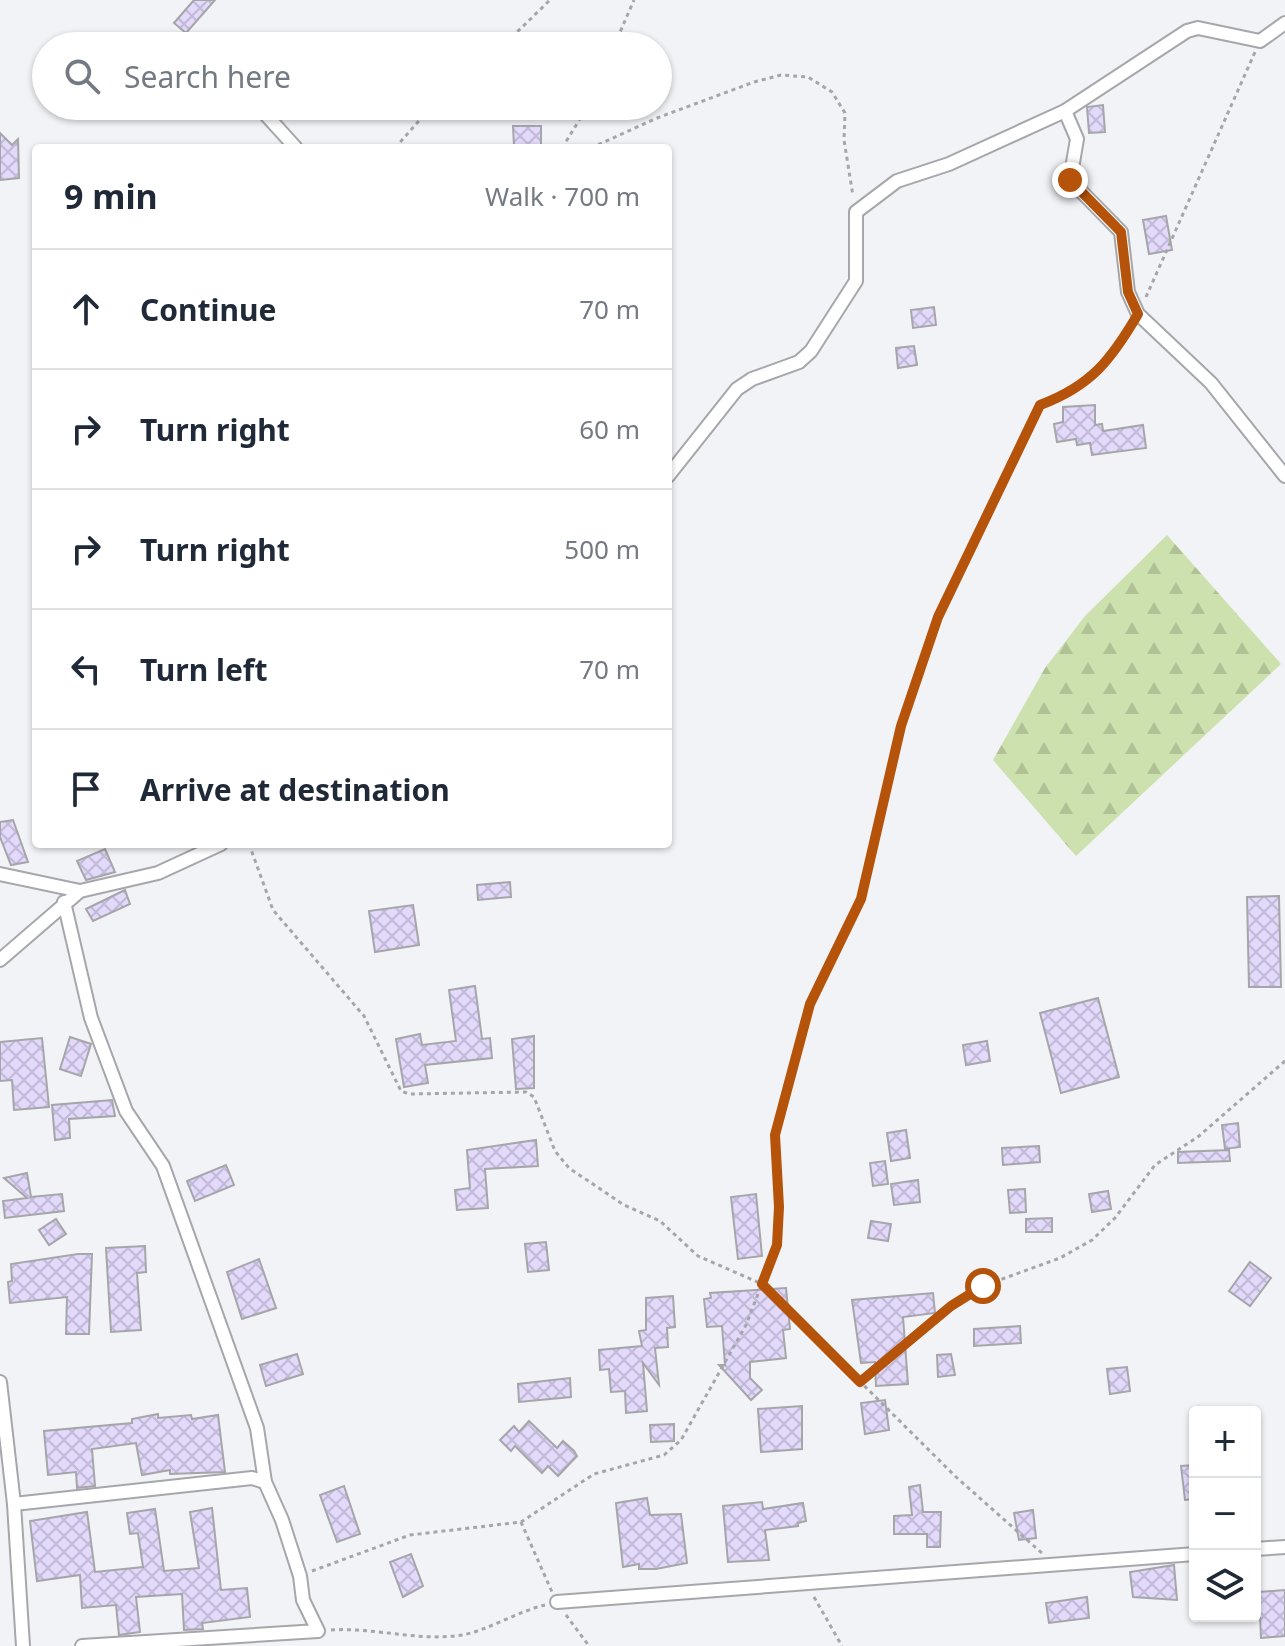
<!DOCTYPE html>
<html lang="en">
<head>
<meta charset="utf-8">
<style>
  body { margin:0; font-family:"Noto Sans",sans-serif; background:#f6f6f7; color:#1f2937 }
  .controls { position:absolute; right:24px; bottom:24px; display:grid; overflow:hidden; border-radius:8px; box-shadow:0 2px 6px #0004 }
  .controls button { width:72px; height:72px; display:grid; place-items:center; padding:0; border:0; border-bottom:2px solid #e0e1e3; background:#fff; color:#1f2937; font:40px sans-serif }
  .stop { position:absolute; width:24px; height:24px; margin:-18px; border:6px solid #b45309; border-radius:50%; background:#fff }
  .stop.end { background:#b45309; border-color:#fff; box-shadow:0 2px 8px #0008 }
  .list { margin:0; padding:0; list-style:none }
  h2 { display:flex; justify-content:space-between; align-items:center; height:104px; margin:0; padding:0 32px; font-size:34px }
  h2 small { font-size:26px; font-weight:400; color:#747a83 }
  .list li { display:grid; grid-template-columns:52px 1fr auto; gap:24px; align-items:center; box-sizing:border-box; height:120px; padding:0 32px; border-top:2px solid #e0e1e3 }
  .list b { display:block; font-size:30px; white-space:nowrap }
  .list em { font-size:26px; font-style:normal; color:#747a83 }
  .icon { flex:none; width:44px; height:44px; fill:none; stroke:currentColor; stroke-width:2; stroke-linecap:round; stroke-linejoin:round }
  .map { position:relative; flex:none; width:1285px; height:1646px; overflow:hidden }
  .search { position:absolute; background:#fff; box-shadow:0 2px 6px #0004; left:32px; top:32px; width:640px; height:88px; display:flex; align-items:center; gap:20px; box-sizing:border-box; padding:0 28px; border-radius:44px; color:#747a83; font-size:30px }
  .panel { position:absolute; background:#fff; box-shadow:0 2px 6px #0004; left:32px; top:144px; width:640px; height:704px; border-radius:8px }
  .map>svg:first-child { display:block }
  .forest { fill:url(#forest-firs) }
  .building { fill:url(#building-cross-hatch); stroke:#a6a5a9; stroke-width:2 }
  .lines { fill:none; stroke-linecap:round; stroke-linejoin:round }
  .minor-casing { stroke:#a6a7ab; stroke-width:16 }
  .path { stroke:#a6a6aa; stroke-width:3; stroke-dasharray:4 4; stroke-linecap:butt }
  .minor { stroke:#fff; stroke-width:12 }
  .route { stroke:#b45309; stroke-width:10 }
</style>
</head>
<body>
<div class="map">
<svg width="1285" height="1646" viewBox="0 0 1285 1646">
  <defs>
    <pattern id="forest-firs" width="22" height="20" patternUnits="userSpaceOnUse" patternTransform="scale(2)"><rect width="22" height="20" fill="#cce1ad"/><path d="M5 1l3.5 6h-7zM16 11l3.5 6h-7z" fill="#afc195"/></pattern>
    <pattern id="building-cross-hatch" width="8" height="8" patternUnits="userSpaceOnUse" patternTransform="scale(2)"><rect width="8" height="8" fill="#e2d9fb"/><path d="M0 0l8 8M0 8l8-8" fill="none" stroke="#c1bad7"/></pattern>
  </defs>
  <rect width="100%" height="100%" fill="#f2f3f7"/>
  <polygon class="forest" points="1167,535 1281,664 1076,856 993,760 1045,668 1085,616"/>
  <g class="building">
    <polygon points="194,0 215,0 186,33 174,23"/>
    <polygon points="1103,105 1105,132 1089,133 1087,107"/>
    <polygon points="513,126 541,126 541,145 514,146"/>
    <polygon points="0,133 12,145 18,139 19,178 0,180"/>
    <polygon points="1166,216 1172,250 1149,254 1143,220"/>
    <polygon points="934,307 936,325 913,328 911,310"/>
    <polygon points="914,346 917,365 898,368 896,348"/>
    <polygon points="1095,405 1095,425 1102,424 1103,431 1143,425 1146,448 1092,455 1090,443 1077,445 1076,439 1057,442 1054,424 1063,422 1063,407"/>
    <polygon points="13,820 28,862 11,865 0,837 0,822"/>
    <polygon points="105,849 115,872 86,880 77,861"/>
    <polygon points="510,882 511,897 478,900 477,885"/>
    <polygon points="125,890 130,904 93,921 86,909"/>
    <polygon points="1279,896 1281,987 1249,987 1247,897"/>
    <polygon points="413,905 419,945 375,952 369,911"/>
    <polygon points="475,986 482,1039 490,1038 492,1058 425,1065 428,1083 404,1087 396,1039 420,1034 422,1045 456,1041 449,990"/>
    <polygon points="1098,998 1119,1077 1061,1093 1040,1013"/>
    <polygon points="534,1036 534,1088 516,1089 512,1039"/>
    <polygon points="70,1037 91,1044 81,1076 60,1069"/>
    <polygon points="42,1038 49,1107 14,1110 12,1080 0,1081 0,1042"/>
    <polygon points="987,1041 990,1061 966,1065 963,1045"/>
    <polygon points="112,1100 115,1116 69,1119 70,1138 55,1140 52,1105"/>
    <polygon points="1238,1123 1240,1147 1225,1149 1222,1125"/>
    <polygon points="906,1130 910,1158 891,1161 887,1133"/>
    <polygon points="536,1140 538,1166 485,1169 488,1208 457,1210 455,1190 470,1188 467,1150"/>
    <polygon points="1039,1146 1040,1162 1003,1165 1002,1148"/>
    <polygon points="1229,1150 1230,1161 1178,1163 1178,1152"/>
    <polygon points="885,1161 888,1184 873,1186 870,1163"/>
    <polygon points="226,1165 234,1185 195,1201 187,1181"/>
    <polygon points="27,1173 31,1197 62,1194 64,1211 5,1218 3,1201 27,1198 4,1178"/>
    <polygon points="918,1180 920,1202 894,1205 891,1184"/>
    <polygon points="1025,1189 1026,1212 1010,1213 1008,1190"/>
    <polygon points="1108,1191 1111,1209 1092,1212 1089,1194"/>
    <polygon points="756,1194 762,1256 738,1259 731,1197"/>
    <polygon points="1052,1218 1052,1232 1026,1232 1026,1219"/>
    <polygon points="56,1219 66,1234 49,1245 39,1230"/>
    <polygon points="871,1221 891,1224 888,1241 868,1238"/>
    <polygon points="546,1242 549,1270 528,1272 525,1244"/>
    <polygon points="145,1246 146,1272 137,1273 141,1330 111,1332 106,1248"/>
    <polygon points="78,1254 92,1254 89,1334 66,1334 67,1297 10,1303 8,1282 12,1281 11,1264"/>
    <polygon points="259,1259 276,1308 242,1319 227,1272"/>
    <polygon points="1250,1262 1271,1278 1250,1306 1229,1291"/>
    <polygon points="786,1288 790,1329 783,1330 786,1358 750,1362 750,1378 762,1390 751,1400 719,1365 725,1365 722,1326 707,1327 704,1299 711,1298 710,1293"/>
    <polygon points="933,1293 935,1313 903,1317 908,1384 876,1386 875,1362 861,1363 852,1300"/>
    <polygon points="673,1296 675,1327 667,1328 668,1347 655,1348 659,1385 643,1363 647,1411 626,1413 625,1391 611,1392 609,1369 600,1370 599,1350 642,1346 639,1331 646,1330 646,1298"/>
    <polygon points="1020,1326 1021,1343 974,1346 974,1329"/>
    <polygon points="297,1354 303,1374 266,1386 260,1365"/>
    <polygon points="951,1354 955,1375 938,1377 937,1355"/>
    <polygon points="1127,1367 1130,1391 1110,1394 1107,1369"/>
    <polygon points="570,1378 571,1397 519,1402 518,1384"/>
    <polygon points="885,1400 889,1430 865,1434 861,1403"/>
    <polygon points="802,1406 802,1449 761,1452 758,1409"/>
    <polygon points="158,1414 158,1418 191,1415 192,1419 218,1415 225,1472 170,1474 170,1470 142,1475 136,1443 92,1449 95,1486 77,1488 76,1472 48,1475 44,1431 132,1423 132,1419"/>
    <polygon points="529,1421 557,1448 563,1441 574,1451 577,1456 558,1476 548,1466 542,1473 515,1446 511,1451 500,1440 514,1426 519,1432"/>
    <polygon points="674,1424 674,1441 651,1442 650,1425"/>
    <polygon points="1195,1465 1195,1499 1185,1500 1181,1466"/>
    <polygon points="920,1485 923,1512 941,1512 940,1547 927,1547 927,1534 894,1534 894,1516 912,1515 909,1487"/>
    <polygon points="344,1486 360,1534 337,1542 320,1495"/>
    <polygon points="647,1498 650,1515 681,1514 687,1563 656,1569 639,1569 639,1564 623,1567 616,1503"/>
    <polygon points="762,1502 763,1509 803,1503 806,1521 798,1523 798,1526 765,1530 769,1560 728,1562 723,1506"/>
    <polygon points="212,1508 221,1590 247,1588 250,1617 202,1623 203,1629 184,1630 182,1594 136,1597 140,1632 119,1635 116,1605 82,1608 80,1575 37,1581 30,1521 87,1512 95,1572 143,1567 138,1533 130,1534 127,1513 155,1509 164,1571 199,1568 190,1512"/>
    <polygon points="1033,1510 1036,1538 1019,1540 1014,1513"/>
    <polygon points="411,1554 423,1586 403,1597 390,1562"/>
    <polygon points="1174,1565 1177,1600 1133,1597 1130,1572"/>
    <polygon points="1285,1590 1285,1636 1261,1638 1259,1592"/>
    <polygon points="1087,1597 1089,1618 1049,1623 1046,1603"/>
  </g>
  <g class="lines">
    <defs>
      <g id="minor">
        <polyline points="258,106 296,148"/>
        <polyline points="1065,111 1077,139 1070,180 1121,232 1128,292 1138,314 1211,383 1285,476"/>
        <polyline points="668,476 737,389 752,379 799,362 811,351 856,281 856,212 897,181 949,164 1065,111 1187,31 1198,28 1260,41 1285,23"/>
        <polyline points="0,874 80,891"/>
        <polyline points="64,902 91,1018 126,1111 163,1166 257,1428 265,1482 282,1520 300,1576 303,1600 318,1631 82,1646"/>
        <polyline points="0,960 80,891 158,873 221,844"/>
        <polyline points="0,1382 14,1504 23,1646"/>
        <polyline points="14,1504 252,1478 265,1482"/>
        <polyline points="1255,1549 1285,1547"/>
        <polyline points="557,1602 1195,1554"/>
      </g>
    </defs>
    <use href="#minor" class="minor-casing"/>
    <g class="path">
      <polyline points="489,46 515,34 550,0"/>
      <polyline points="614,46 634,0"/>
      <polyline points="395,148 432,106"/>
      <polyline points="562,148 588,106"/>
      <polyline points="591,148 657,118 754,82 781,75 808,77 832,92 845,113 844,140 853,196"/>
      <polyline points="1146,297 1255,52"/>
      <polyline points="249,844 273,910 364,1016 401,1091 409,1094 526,1092 534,1097 555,1151 569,1168 624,1205 660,1221 698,1256 762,1284 956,1477 1043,1554"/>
      <polyline points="860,1382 951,1306 983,1286 1060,1258 1092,1240 1115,1218 1155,1165 1199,1136 1285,1061"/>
      <polyline points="521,1522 552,1592"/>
      <path d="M312,1571L410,1535L521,1522L594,1474L664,1455L681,1440L746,1325L777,1245L779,1207L775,1135L810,1004L861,899L901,726L938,617L1040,405C1085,388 1107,366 1131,325"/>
      <polyline points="814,1597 842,1646"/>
      <polyline points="566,1615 589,1646"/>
      <path d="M331,1630C375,1627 418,1642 462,1635C486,1631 519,1611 545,1605"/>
    </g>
    <use href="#minor" class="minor"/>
  </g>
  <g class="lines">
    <path class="route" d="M983,1286L951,1306L860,1382L762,1284L777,1245L779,1207L775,1135L810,1004L861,899L901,726L938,617L1040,405C1091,386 1111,360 1138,314L1128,292L1121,232L1070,180"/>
  </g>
</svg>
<div class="controls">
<button>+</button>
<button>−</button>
<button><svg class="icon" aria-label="layers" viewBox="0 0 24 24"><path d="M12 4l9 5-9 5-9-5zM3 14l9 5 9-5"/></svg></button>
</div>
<div class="stop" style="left:983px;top:1286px"></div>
<div class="stop end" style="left:1070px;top:180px"></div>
<div class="search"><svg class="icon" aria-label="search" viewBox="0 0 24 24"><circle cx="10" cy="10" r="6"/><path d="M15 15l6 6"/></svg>Search here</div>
<section class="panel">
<h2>9 min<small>Walk · 700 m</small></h2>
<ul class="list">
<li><svg class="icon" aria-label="ahead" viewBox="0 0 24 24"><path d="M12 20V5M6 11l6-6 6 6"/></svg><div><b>Continue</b></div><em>70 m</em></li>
<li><svg class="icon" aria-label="right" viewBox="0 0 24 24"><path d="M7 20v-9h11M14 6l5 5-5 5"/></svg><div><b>Turn right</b></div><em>60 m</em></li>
<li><svg class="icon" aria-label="right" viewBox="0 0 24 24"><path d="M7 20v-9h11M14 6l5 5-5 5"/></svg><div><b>Turn right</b></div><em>500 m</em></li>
<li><svg class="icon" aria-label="left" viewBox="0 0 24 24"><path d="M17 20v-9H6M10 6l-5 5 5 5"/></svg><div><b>Turn left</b></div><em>70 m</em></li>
<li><svg class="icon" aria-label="arrive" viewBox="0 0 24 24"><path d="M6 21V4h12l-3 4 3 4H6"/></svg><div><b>Arrive at destination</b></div></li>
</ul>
</section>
</div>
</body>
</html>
